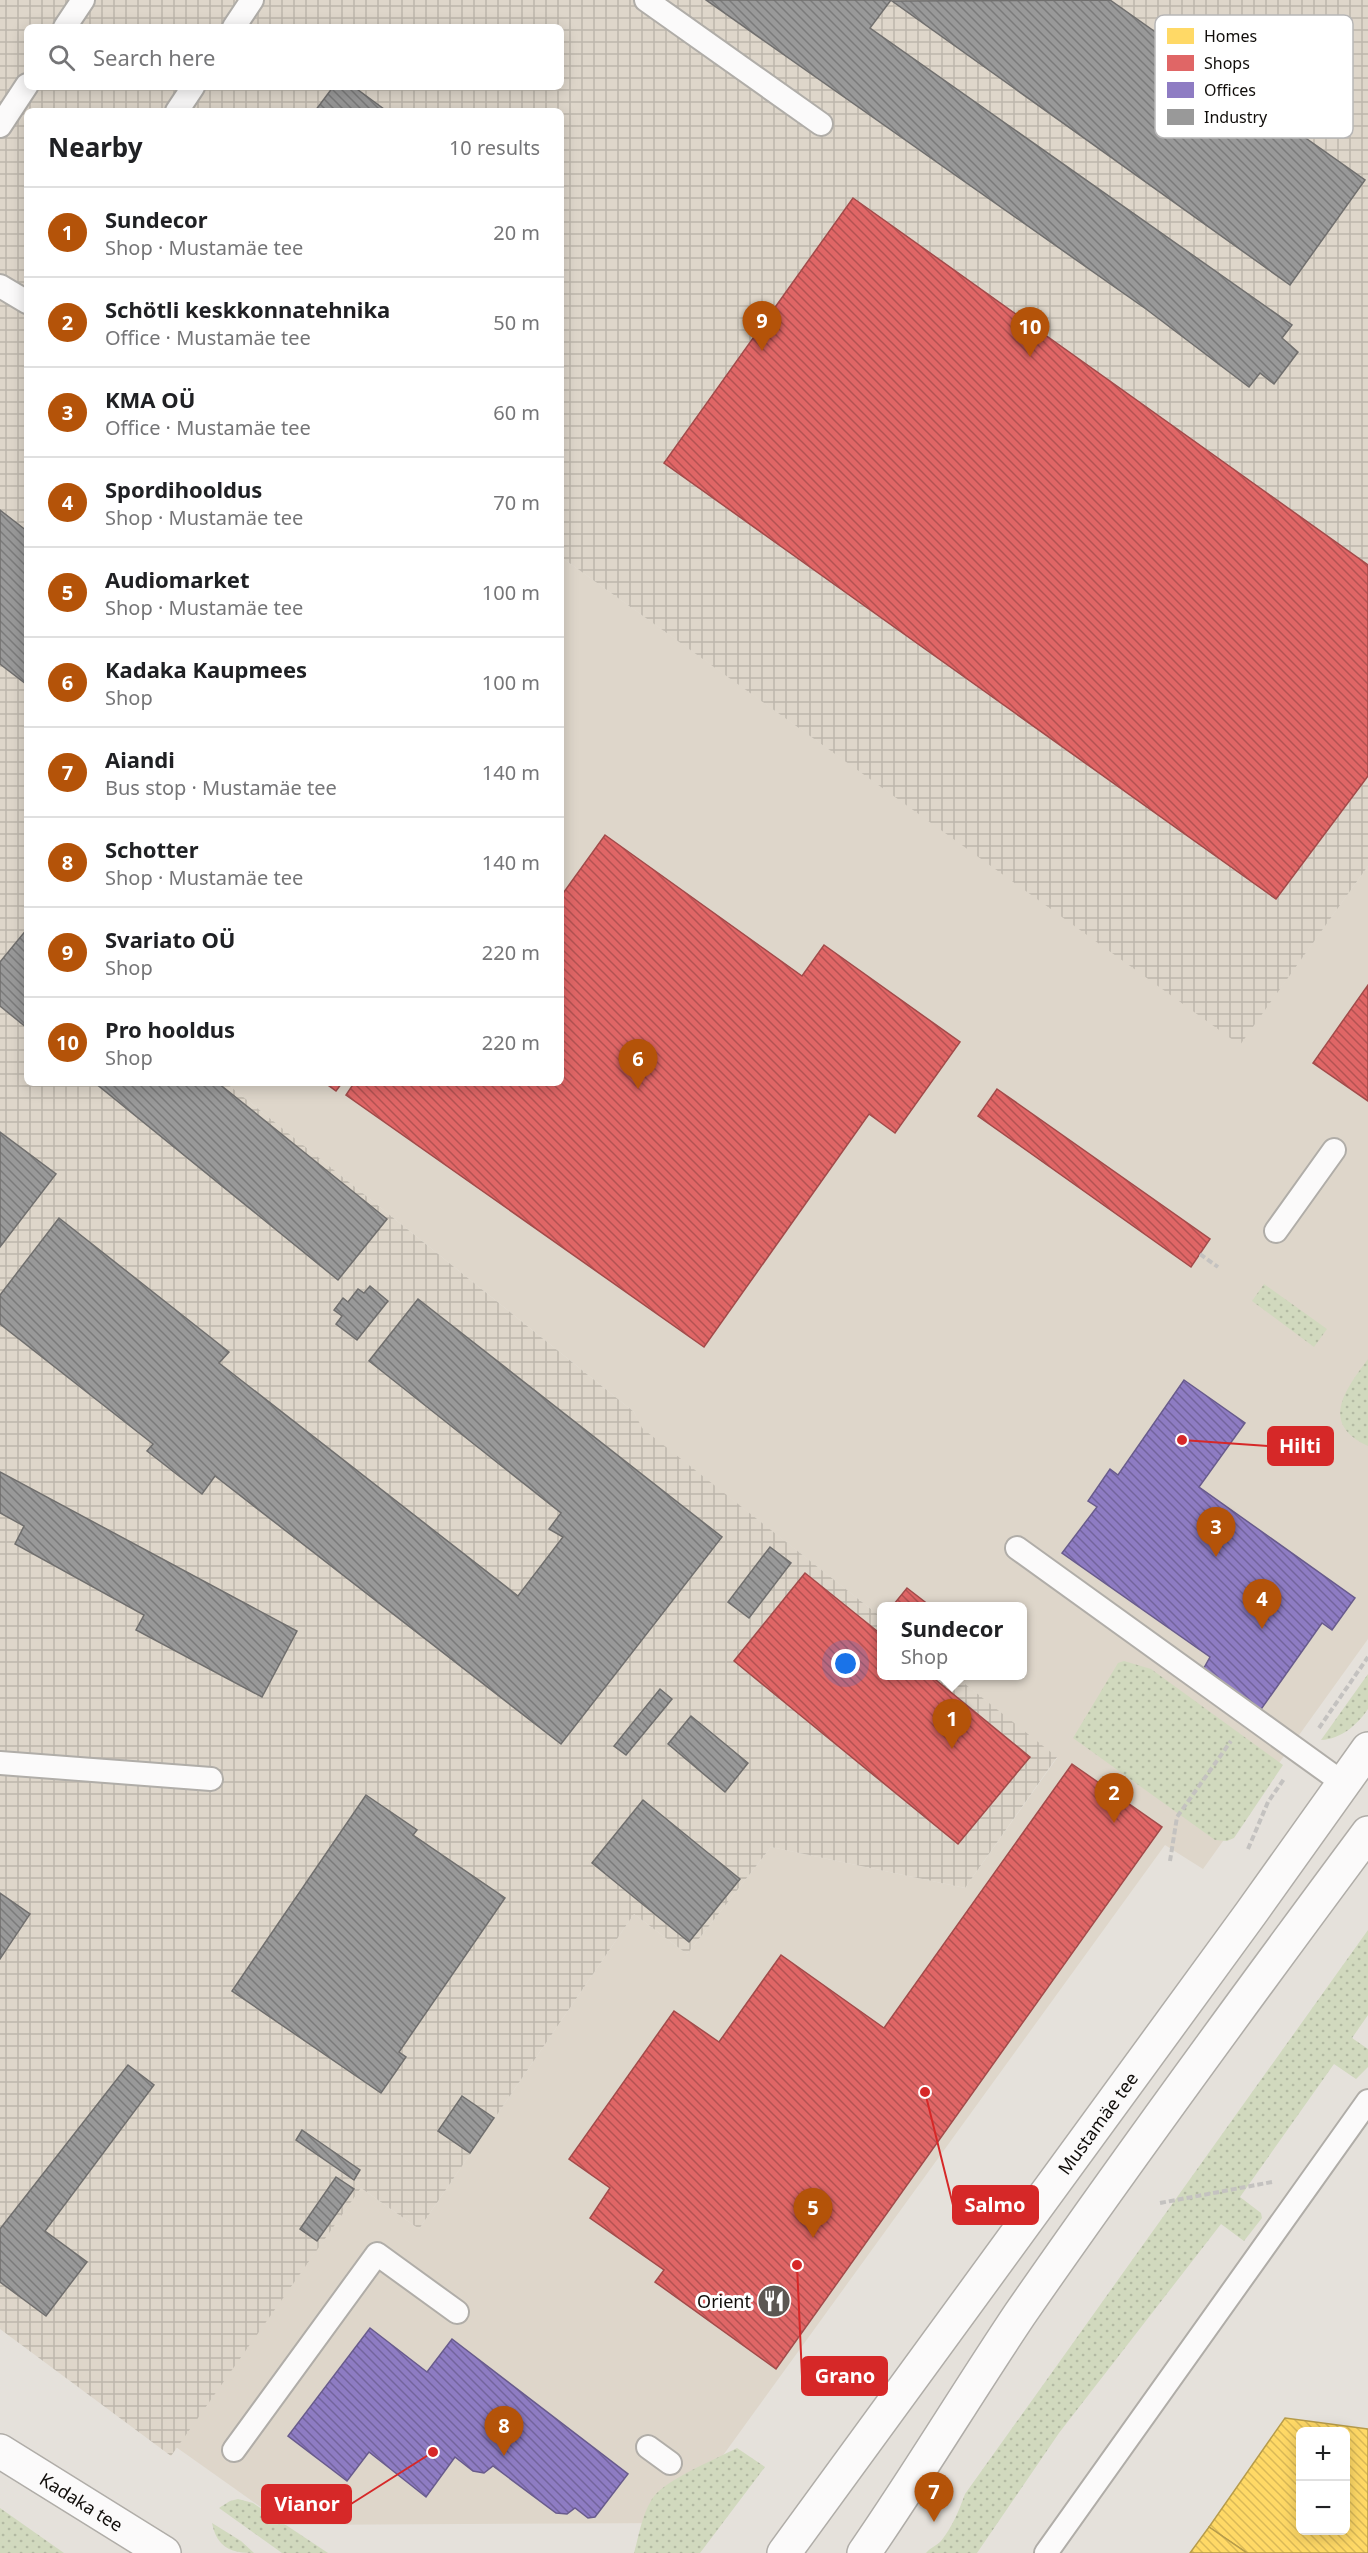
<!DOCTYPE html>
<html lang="en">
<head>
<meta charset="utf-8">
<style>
  body { margin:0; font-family:"Noto Sans",sans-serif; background:#f6f6f6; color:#202124 }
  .controls { position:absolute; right:18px; bottom:18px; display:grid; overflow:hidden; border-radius:9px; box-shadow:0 3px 15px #0003 }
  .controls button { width:54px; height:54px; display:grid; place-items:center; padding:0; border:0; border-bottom:2px solid #e0e0e0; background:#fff; color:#202124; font:30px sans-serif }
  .you { position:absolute; left:846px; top:1664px; width:21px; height:21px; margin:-15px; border:4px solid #fff; border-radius:50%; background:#1a73e8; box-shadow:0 0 0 9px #1a73e833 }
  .badge { display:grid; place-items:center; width:39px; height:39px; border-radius:50%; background:#b45309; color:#fff; font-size:20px; font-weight:700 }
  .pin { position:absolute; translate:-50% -50px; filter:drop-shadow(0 2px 3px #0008) }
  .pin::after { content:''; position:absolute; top:32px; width:21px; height:18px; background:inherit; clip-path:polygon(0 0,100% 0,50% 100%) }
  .popup { position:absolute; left:877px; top:1602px; width:150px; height:78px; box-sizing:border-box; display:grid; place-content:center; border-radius:9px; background:#fff; filter:drop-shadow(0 2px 4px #0005); font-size:20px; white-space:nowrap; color:#757577 }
  .popup b { font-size:22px; color:#202124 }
  .popup::after { content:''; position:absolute; left:50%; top:100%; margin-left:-12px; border:12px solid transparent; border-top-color:#fff }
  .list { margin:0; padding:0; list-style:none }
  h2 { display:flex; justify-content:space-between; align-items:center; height:78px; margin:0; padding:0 24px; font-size:26px }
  h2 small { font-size:20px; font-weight:400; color:#757577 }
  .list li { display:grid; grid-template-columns:39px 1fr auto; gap:18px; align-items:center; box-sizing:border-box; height:90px; padding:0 24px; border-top:2px solid #e0e0e0 }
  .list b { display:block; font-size:22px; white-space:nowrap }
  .list p { margin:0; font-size:20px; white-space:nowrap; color:#757577 }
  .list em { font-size:20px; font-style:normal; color:#757577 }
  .icon { flex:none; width:33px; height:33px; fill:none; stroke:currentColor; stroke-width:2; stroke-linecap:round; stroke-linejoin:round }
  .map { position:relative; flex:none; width:1368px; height:2553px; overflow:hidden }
  .search { position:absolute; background:#fff; box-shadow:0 3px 15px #0003; left:24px; top:24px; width:540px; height:66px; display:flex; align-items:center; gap:15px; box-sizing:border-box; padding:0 21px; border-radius:9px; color:#757577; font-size:22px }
  .panel { position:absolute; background:#fff; box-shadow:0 3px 15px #0003; left:24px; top:108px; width:540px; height:978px; border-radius:9px }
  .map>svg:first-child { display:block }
  .built { fill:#ded6ca }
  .industrial { fill:url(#industrial-grid); fill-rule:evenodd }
  .grass { fill:url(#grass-dots) }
  .homes { fill:url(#homes-back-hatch); stroke:#b79c4a; stroke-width:1.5; fill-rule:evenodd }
  .shops { fill:url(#shops-back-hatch); stroke:#a24b4a; stroke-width:1.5 }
  .offices { fill:url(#offices-back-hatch); stroke:#685b8c; stroke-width:1.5 }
  .industry { fill:url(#industry-back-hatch); stroke:#706f6e; stroke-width:1.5 }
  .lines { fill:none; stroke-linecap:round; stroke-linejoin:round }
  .lane-casing { stroke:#b0ada8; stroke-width:26 }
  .secondary-casing { stroke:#b0ada8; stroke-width:36 }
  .path { stroke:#c4c2c0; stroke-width:4; stroke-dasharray:6 3; stroke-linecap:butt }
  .lane { stroke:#fbfafa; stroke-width:22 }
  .secondary { stroke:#fbfafa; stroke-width:33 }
  .labels { text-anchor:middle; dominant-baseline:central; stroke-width:6; stroke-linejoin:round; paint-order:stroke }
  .street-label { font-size:18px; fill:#100d0a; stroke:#fff }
  .poi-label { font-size:18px; fill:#100d0a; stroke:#fff; text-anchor:end }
  .key { fill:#fff; stroke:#b7b6b6; stroke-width:1.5 }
  .key-label { font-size:16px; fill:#100d0a }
  .leader { fill:none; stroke:#d62828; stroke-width:2 }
  .callout-dot { fill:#d62828; stroke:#fff; stroke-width:2 }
  .callout { fill:#d62828; stroke:#d62828; stroke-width:2 }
  .callout-label { font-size:20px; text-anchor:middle; font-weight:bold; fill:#fff }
</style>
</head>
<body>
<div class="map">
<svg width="1368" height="2553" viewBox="0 0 1368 2553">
  <defs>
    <pattern id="industrial-grid" width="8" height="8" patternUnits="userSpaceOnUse" patternTransform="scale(1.5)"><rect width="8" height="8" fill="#ded6ca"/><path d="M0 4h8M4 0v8" fill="none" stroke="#bdb6ac"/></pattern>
    <pattern id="grass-dots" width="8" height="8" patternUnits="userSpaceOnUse" patternTransform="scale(1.5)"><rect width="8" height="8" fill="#d1d9be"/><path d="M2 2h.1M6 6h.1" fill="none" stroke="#b2b9a2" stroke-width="1.8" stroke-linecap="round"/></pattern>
    <pattern id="homes-back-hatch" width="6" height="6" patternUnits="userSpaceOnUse" patternTransform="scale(1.5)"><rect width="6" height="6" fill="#ffd966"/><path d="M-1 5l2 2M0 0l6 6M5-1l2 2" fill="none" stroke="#dab957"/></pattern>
    <pattern id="shops-back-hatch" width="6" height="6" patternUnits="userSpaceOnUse" patternTransform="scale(1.5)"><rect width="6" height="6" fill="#e06666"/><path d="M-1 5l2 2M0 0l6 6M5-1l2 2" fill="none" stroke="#b45252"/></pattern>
    <pattern id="offices-back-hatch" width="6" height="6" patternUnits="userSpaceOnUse" patternTransform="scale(1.5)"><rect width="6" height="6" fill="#8e7cc3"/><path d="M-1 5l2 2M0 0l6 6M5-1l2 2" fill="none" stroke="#73649d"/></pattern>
    <pattern id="industry-back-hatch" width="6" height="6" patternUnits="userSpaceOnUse" patternTransform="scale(1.5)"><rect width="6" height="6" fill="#999"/><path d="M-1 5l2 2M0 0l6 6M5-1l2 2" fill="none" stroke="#7b7b7b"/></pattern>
  </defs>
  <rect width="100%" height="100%" fill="#e5e1db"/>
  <polygon class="built" points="561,557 1240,1044 1368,866 1368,1639 1203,1869 1165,1845 674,2523 286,2525 176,2447 361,2188 419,2229 634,1914 687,1954 771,1847 965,1888 1057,1758 955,1676 1022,1676 1022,1606 882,1606 881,1617 641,1428 634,1412 226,1083 561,1083"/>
  <path class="industrial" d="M0,0H1368V866L1240,1045L561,557V111H27V1083H226L634,1412L642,1428L881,1617L882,1676H955L1057,1757L965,1888L771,1847L687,1954L634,1914L419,2229L361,2188L171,2456L0,2329ZM27,27H561V87H27Z"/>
  <g class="grass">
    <polygon points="1264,1284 1327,1329 1314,1347 1252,1301"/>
    <path d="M1368,1359V1446C1318,1423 1347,1388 1368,1359Z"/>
    <polygon points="1124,1661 1151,1669 1283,1765 1234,1838 1227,1841 1215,1840 1073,1738 1118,1663"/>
    <path d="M1368,1674V1709C1357,1725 1341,1739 1321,1740Z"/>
    <path d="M1368,1930V2015L1352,2038L1368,2049V2067L1356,2079L1334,2064L1240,2197L1261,2213L1262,2218L1244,2241L1221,2224L1059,2433L977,2553H926C931,2547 936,2546 941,2541C952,2527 959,2511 965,2494Z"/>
    <path d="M737,2448L765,2467L700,2553H634C639,2535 642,2515 652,2499C664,2480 716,2459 737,2448Z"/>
    <polygon points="238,2499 253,2503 328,2553 282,2553 219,2508 230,2501"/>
    <polygon points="0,2508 64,2553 0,2553"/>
    <path d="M212,2523L241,2541L254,2553C231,2553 217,2548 212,2523Z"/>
  </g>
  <g class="homes">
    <path d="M1285,2418L1368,2429V2553H1247L1209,2527ZM1300,2432H1346V2530H1300Z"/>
    <polygon points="1209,2527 1247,2553 1190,2553"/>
  </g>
  <g class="shops">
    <polygon points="853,198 1368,565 1368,776 1276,899 664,463"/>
    <polygon points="605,835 802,976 824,945 960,1042 895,1133 869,1114 704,1347 346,1095 354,1083 561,1083 561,890 564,892"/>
    <polygon points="1368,985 1368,1101 1313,1063"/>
    <polygon points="325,1083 342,1083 336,1091"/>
    <polygon points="997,1089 1210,1239 1191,1267 978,1116"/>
    <polygon points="805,1573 882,1635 882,1676 931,1676 1030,1757 958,1844 734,1661"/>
    <polygon points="907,1588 929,1605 928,1606 897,1606 894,1604"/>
    <polygon points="1072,1764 1162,1827 776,2369 655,2282 664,2270 590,2218 610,2188 569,2159 674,2011 719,2042 781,1955 884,2028"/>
  </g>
  <g class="offices">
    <polygon points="1184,1380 1245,1423 1199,1487 1355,1598 1332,1630 1322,1623 1257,1715 1200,1675 1210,1657 1062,1553 1097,1507 1088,1501 1110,1469 1118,1475"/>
    <polygon points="370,2328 427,2372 452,2339 628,2474 595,2517 588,2518 575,2508 567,2514 556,2513 493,2466 484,2473 473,2471 455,2457 426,2497 369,2452 347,2481 288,2436"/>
  </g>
  <g class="industry">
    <polygon points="706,0 891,0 870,28 1292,325 1282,338 1298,352 1274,384 1260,373 1249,387 1146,309"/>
    <polygon points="1110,0 1365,180 1290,285 892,1"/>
    <polygon points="333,87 354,87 384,109 382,111 315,111"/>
    <polygon points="0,510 27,531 26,684 0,664"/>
    <polygon points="27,929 27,1028 0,1006 0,962"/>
    <polygon points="95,1083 218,1083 387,1219 338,1280"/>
    <polygon points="0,1132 56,1174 0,1247"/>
    <polygon points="59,1218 229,1352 219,1363 518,1596 563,1537 549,1529 561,1513 369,1361 418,1299 722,1537 561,1744 215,1476 202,1494 147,1451 153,1444 0,1324 0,1295"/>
    <polygon points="370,1286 388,1301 357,1340 336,1324 342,1316 334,1310 343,1298 348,1302 358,1289 364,1293"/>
    <polygon points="0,1472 297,1631 262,1697 136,1630 144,1615 15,1544 24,1526 0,1513"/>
    <polygon points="770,1547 791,1563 749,1618 728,1602"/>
    <polygon points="660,1689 672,1699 626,1755 614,1746"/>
    <polygon points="691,1716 748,1763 725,1792 668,1744"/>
    <polygon points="366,1795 417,1830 413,1835 505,1898 399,2052 406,2057 381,2093 232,1991"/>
    <polygon points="643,1800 740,1879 689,1942 592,1863"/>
    <polygon points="0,1893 30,1914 0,1959"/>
    <polygon points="128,2065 154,2085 45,2231 87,2262 46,2316 0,2282 0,2229"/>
    <polygon points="462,2096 494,2118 470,2153 438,2131"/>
    <polygon points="302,2130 360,2170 354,2180 296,2140"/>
    <polygon points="336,2177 354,2189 317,2241 300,2229"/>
  </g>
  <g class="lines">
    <defs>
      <g id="lane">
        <polyline points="646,0 821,124"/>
        <polyline points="65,27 83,0"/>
        <polyline points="234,27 252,0"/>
        <polyline points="177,111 193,87"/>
        <polyline points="0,126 27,85"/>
        <polyline points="0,286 27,302"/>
        <polyline points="1276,1231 1334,1150"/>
        <polyline points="1017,1548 1343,1783"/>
        <polyline points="0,1763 211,1779"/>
        <polyline points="648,2447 670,2463"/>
        <polyline points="234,2450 377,2254 457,2312"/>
        <polyline points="1046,2553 1368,2101"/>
      </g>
      <g id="secondary">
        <path id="s1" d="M0,2451L164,2553"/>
        <path id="s2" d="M784,2553L1251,1913L1368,1749"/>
        <path d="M864,2553C918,2475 967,2393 1020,2314C1133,2151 1250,1992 1368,1833"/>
      </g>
    </defs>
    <use href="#lane" class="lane-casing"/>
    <use href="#secondary" class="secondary-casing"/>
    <g class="path">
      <polyline points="1200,1254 1218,1267"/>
      <polyline points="1319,1728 1368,1657"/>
      <polyline points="1248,1849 1268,1802 1284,1779"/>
      <polyline points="1170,1861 1177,1817 1231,1741"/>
      <polyline points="1160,2203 1272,2182"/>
    </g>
    <use href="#lane" class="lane"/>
    <use href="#secondary" class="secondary"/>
  </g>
  <defs>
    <symbol id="restaurant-disc" viewBox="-11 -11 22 22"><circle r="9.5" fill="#5b5753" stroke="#fff"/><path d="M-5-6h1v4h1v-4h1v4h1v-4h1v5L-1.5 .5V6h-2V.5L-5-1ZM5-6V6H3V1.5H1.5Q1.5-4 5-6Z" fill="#fff"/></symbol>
  </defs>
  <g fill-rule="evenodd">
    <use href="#restaurant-disc" x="755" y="2282" width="38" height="38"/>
  </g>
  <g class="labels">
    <g class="street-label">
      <text stroke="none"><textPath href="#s2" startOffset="532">Mustamäe tee</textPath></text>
      <text stroke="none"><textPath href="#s1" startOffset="96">Kadaka tee</textPath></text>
    </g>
    <g class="poi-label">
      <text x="751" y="2301">Orient</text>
    </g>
  </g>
  <rect x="1155" y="15" width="198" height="123" rx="9" class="key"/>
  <rect x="1167" y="28" width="27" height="16" fill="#ffd966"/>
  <rect x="1167" y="55" width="27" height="16" fill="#e06666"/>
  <rect x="1167" y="82" width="27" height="16" fill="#8e7cc3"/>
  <rect x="1167" y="109" width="27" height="16" fill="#999"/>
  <g class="key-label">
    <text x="1204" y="42">Homes</text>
    <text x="1204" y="69">Shops</text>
    <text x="1204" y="96">Offices</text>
    <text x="1204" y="123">Industry</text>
  </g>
  <path class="leader" d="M1182 1440L1268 1446M925 2092L953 2205M797 2265L802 2376M433 2452L351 2504"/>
  <g class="callout-dot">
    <circle cx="1182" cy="1440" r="6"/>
    <circle cx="925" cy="2092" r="6"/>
    <circle cx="797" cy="2265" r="6"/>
    <circle cx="433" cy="2452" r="6"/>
  </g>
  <g class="callout">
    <rect x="1268" y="1427" width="65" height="38" rx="6"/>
    <rect x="953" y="2186" width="85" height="38" rx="6"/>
    <rect x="802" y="2357" width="85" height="38" rx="6"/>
    <rect x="262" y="2485" width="89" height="38" rx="6"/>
  </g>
  <g class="callout-label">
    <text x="1300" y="1453">Hilti</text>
    <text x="995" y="2212">Salmo</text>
    <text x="845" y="2383">Grano</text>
    <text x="307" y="2511">Vianor</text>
  </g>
</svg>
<div class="controls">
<button>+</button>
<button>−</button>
</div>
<div class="you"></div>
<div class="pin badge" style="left:952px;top:1749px">1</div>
<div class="popup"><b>Sundecor</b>Shop</div>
<div class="pin badge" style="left:1114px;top:1823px">2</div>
<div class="pin badge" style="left:1216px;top:1557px">3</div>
<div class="pin badge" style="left:1262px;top:1629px">4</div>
<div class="pin badge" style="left:813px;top:2238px">5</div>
<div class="pin badge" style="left:638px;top:1089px">6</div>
<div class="pin badge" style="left:934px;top:2522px">7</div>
<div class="pin badge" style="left:504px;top:2456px">8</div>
<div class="pin badge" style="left:762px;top:351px">9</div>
<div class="pin badge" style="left:1030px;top:357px">10</div>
<div class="search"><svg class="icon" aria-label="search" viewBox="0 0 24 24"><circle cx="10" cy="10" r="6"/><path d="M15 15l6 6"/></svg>Search here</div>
<section class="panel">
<h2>Nearby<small>10 results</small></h2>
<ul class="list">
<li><span class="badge">1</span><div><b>Sundecor</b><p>Shop · Mustamäe tee</p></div><em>20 m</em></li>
<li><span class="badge">2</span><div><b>Schötli keskkonnatehnika</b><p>Office · Mustamäe tee</p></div><em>50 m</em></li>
<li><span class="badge">3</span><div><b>KMA OÜ</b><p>Office · Mustamäe tee</p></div><em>60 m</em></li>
<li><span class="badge">4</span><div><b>Spordihooldus</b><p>Shop · Mustamäe tee</p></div><em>70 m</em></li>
<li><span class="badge">5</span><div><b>Audiomarket</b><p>Shop · Mustamäe tee</p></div><em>100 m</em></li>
<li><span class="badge">6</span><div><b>Kadaka Kaupmees</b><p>Shop</p></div><em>100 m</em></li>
<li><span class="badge">7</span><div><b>Aiandi</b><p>Bus stop · Mustamäe tee</p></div><em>140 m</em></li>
<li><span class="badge">8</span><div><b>Schotter</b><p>Shop · Mustamäe tee</p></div><em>140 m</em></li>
<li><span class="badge">9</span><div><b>Svariato OÜ</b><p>Shop</p></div><em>220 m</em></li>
<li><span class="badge">10</span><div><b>Pro hooldus</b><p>Shop</p></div><em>220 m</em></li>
</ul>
</section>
</div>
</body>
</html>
